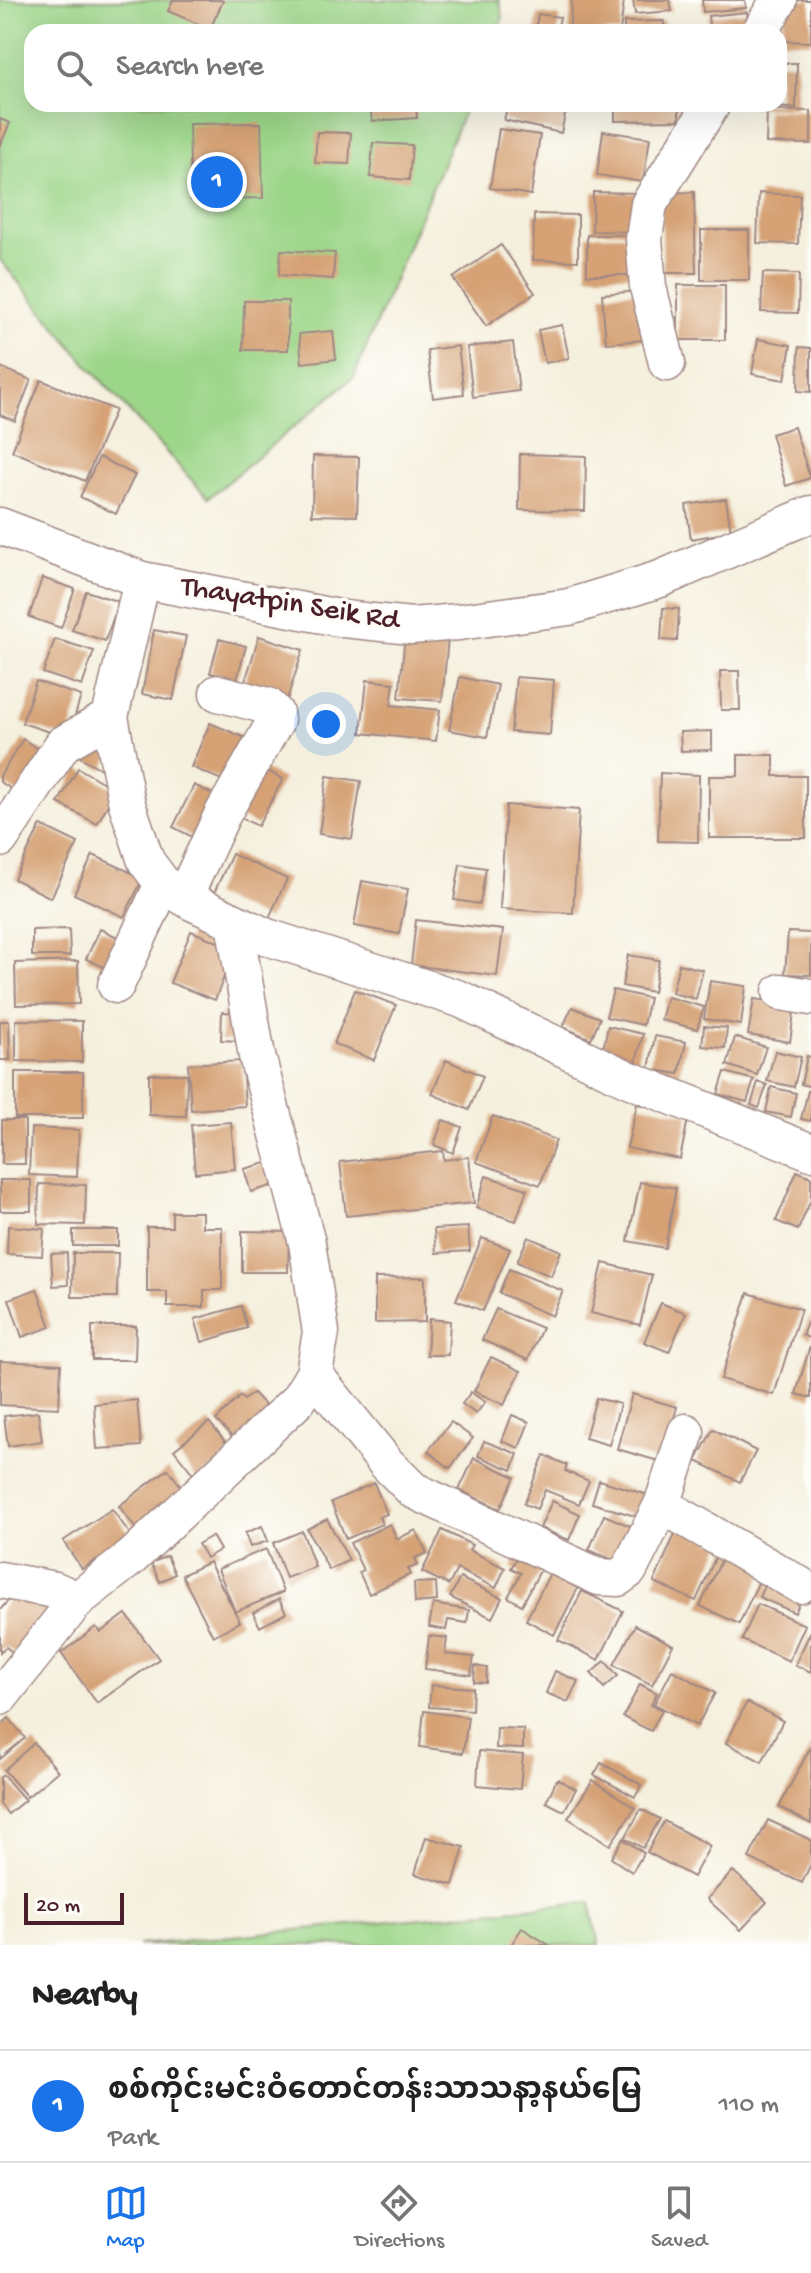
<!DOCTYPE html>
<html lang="en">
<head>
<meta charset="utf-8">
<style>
  body { margin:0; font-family:"Gochi Hand","Noto Sans Myanmar",sans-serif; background:#f2f2f2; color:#222 }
  .scale { position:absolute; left:24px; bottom:20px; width:100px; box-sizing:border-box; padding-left:8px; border:4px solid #4a1f2b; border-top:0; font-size:22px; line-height:28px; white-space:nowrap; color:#4a1f2b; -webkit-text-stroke:6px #fdfcf7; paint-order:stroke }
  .you { position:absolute; left:326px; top:724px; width:28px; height:28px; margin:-20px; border:6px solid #fff; border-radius:50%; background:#1a73e8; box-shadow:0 0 0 12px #1a73e833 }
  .badge { display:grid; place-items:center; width:52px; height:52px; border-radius:50%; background:#1a73e8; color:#fff; font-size:26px; font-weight:700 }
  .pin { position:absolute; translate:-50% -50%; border:4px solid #fff; box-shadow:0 2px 8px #0006 }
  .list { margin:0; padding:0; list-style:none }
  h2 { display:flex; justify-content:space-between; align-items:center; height:104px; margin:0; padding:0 32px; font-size:34px }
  h2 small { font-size:26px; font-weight:400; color:#767676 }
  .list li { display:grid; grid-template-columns:52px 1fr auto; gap:24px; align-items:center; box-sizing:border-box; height:112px; padding:0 32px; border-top:2px solid #e0e0e0 }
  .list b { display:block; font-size:30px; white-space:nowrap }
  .list p { margin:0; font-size:26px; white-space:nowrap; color:#767676 }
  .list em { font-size:26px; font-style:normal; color:#767676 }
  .icon { flex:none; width:44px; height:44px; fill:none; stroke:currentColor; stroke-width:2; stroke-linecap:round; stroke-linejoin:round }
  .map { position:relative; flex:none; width:811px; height:1945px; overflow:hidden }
  .search { position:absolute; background:#fff; box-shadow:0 8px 32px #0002; left:24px; right:24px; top:24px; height:88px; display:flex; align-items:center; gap:20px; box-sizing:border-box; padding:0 28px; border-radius:24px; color:#767676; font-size:30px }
  .sheet { height:216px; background:#fff }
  nav { display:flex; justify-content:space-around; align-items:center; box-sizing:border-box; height:112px; border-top:2px solid #e0e0e0; background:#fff; font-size:22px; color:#767676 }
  nav a { display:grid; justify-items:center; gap:4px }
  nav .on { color:#1a73e8 }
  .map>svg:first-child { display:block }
  .green { fill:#9cd689; stroke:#737a5a; stroke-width:2 }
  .building { fill:#d5a174 }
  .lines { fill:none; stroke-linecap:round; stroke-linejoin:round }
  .minor-casing { stroke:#a08884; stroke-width:39 }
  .minor { stroke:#fff; stroke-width:36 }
  .labels { text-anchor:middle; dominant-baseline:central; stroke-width:7; stroke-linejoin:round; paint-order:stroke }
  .street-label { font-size:30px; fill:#4a1f2b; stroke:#fdfcf7 }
</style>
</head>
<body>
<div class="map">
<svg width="811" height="1945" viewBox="0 0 811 1945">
  <rect width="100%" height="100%" fill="#fdfcf7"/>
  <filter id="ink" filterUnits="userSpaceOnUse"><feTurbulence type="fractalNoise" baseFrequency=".0125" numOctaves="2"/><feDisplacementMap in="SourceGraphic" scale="16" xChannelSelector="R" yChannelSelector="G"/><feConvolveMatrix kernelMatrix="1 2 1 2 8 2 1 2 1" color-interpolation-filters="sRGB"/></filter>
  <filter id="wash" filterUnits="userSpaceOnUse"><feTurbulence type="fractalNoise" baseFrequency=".006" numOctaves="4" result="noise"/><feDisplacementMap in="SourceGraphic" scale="32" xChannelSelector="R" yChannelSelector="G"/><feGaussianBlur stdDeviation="1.8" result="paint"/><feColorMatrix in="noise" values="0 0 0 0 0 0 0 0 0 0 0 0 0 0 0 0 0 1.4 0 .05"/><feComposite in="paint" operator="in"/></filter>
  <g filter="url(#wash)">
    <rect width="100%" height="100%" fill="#f5f0de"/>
    <g class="green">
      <polygon points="0,0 499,0 503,17 497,32 32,32 32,104 467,104 354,377 208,498 89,367 0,260"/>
      <polygon points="590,1902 599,1945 138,1945"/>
    </g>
    <g id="blocks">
      <g class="building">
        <polygon points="173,0 221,0 223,1 210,29 168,11"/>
        <polygon points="572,0 624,0 620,32 569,32"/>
        <polygon points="633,0 670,0 672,11 635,14"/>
        <polygon points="702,0 745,0 746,8 703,12"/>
        <polygon points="784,0 811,0 811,42 783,41"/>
        <polygon points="747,12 749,32 710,32 708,16"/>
        <polygon points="538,14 560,17 557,32 535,32"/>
        <polygon points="664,21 664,32 624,32 624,22"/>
        <polygon points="779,63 797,63 796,108 751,107 751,104 779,104"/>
        <polygon points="370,104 416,104 417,118 372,121"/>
        <polygon points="508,104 542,104 566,110 561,133 504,120"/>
        <polygon points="615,104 679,104 679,120 615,121"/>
        <polygon points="767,110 811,111 811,144 766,143"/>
        <polygon points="0,119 10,123 0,146"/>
        <polygon points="261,123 263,198 191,200 189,124"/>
        <polygon points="499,129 540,135 531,195 490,188"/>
        <polygon points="603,131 650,138 643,182 597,175"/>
        <polygon points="317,132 351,133 349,164 315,163"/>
        <polygon points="373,143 412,145 409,180 370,177"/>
        <polygon points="593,192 641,193 640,232 592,231"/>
        <polygon points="694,192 696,273 663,273 661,193"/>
        <polygon points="759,193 800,195 798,244 757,243"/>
        <polygon points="534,214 578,215 578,261 533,260"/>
        <rect x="701" y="230" width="48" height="50"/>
        <rect x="587" y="235" width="54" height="40"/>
        <polygon points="501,245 535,293 486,326 453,278"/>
        <polygon points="281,250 335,253 333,279 279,275"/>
        <polygon points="763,273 799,274 798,313 761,312"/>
        <rect x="678" y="285" width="47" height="55"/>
        <polygon points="641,291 645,340 606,343 602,294"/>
        <polygon points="244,301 288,301 288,350 243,350"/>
        <polygon points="562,325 569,358 545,363 538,330"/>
        <polygon points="333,331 336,359 302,363 299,334"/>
        <polygon points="758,339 791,345 785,380 752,374"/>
        <polygon points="513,342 519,391 473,397 467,347"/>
        <polygon points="458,346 464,394 433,398 427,350"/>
        <polygon points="799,347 811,348 811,392 798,391"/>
        <polygon points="0,367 31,380 15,421 0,415"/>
        <polygon points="41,380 115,410 85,481 12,451"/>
        <polygon points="794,427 810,478 786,486 771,434"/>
        <polygon points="520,454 586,456 585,511 519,510"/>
        <polygon points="313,456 359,457 357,516 312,515"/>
        <polygon points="99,457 135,475 116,514 80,497"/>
        <polygon points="726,499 731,532 691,539 686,505"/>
        <polygon points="42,578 75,589 61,628 29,617"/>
        <polygon points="86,591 119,602 105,641 72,630"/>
        <polygon points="663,608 679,609 677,641 661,640"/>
        <polygon points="154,630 186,636 173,700 142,694"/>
        <polygon points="405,635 448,638 442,701 399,698"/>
        <polygon points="259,636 303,650 284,709 241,695"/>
        <polygon points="55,639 94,651 82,686 43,673"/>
        <polygon points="219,639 246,646 237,679 210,673"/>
        <polygon points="720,671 739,671 740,710 721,710"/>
        <polygon points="460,677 498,685 487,737 449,730"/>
        <polygon points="516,677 554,680 550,735 511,732"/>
        <polygon points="367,680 394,683 391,705 440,710 436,741 361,733"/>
        <polygon points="36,681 81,696 68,738 22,723"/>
        <polygon points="210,723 255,742 236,786 191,767"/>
        <polygon points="712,731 712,750 681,751 680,732"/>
        <polygon points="23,739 48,755 23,796 0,782 0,776"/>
        <polygon points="90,740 112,753 103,770 80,757"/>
        <polygon points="738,755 774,755 774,776 806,776 806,838 709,838 709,776 738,776"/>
        <polygon points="78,768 116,790 97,824 58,803"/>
        <polygon points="262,768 283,779 258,826 237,816"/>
        <polygon points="660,773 699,775 698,842 658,841"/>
        <polygon points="327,776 361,781 352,839 319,834"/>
        <polygon points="194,785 223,799 202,842 173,827"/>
        <polygon points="506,805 579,810 573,913 500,909"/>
        <polygon points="41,825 78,843 51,898 14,879"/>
        <polygon points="232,854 287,879 268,920 213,895"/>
        <polygon points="93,855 143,878 124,917 74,894"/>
        <polygon points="460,864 486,868 480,904 454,900"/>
        <polygon points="362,881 408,889 399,934 354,926"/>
        <polygon points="416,920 503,930 497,976 411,965"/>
        <polygon points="69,929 70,956 32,956 32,930"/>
        <polygon points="100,929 127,941 113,971 86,959"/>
        <polygon points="191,931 235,949 215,1000 170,983"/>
        <polygon points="788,932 811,933 811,975 785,974"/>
        <polygon points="628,955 659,960 653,992 622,986"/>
        <polygon points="78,961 79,1004 16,1005 15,963"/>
        <polygon points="679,964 703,970 696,999 672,993"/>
        <polygon points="710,981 746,986 741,1025 704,1019"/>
        <polygon points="355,990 396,1005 374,1060 334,1044"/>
        <polygon points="613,990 649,998 643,1025 606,1017"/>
        <polygon points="667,997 704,1007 697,1029 661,1020"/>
        <polygon points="754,999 795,1005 790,1042 748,1035"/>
        <polygon points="572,1007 600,1018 591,1039 563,1027"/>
        <polygon points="222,1012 242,1013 240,1041 221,1040"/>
        <polygon points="16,1020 82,1021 82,1062 16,1061"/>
        <polygon points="0,1021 9,1021 10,1060 0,1060"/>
        <polygon points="608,1026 643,1034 636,1062 602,1054"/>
        <polygon points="704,1026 727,1028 725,1048 702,1046"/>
        <polygon points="655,1036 686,1042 679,1074 649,1069"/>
        <polygon points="735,1037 766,1047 757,1075 727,1065"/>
        <polygon points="775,1051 801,1057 794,1087 767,1081"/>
        <polygon points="807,1056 811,1057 811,1087 801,1084"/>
        <polygon points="446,1060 483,1076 469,1110 432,1094"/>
        <polygon points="242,1061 245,1106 191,1110 188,1064"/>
        <rect x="15" y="1072" width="68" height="46"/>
        <polygon points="725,1072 754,1080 747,1102 718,1094"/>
        <polygon points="149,1074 187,1074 186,1116 149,1115"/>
        <polygon points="758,1082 767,1085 759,1108 751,1105"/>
        <polygon points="771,1087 796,1093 791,1117 766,1112"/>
        <polygon points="808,1091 811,1092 811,1121 801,1119"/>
        <polygon points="637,1104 689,1114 680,1159 627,1148"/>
        <polygon points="493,1116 556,1140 540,1185 476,1162"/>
        <rect x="2" y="1120" width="23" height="44"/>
        <polygon points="443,1120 462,1127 453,1153 434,1145"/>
        <polygon points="231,1122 235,1169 195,1173 191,1125"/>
        <polygon points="31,1128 79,1130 77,1177 29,1175"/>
        <polygon points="443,1151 444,1160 469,1157 474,1203 346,1216 340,1162"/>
        <polygon points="274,1161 281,1183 251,1192 244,1169"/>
        <polygon points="797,1171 811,1177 811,1200 798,1230 776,1221"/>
        <polygon points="486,1176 527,1189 516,1221 476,1208"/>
        <rect x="0" y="1180" width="31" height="31"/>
        <polygon points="640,1182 676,1188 665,1248 628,1241"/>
        <polygon points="39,1184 86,1185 85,1225 38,1224"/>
        <polygon points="172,1212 202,1212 202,1227 222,1227 222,1290 204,1290 204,1307 167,1307 167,1292 147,1292 147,1227 172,1227"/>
        <polygon points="8,1226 44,1229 42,1256 7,1254"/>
        <polygon points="468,1227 470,1251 436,1253 434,1229"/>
        <rect x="73" y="1230" width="45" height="16"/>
        <polygon points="242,1231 289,1232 288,1272 242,1272"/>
        <polygon points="528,1237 561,1251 551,1276 517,1262"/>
        <polygon points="482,1238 510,1249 483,1311 456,1300"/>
        <polygon points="67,1253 68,1285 53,1286 51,1254"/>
        <polygon points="73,1253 118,1253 117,1297 72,1297"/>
        <polygon points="603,1263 652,1275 640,1325 591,1313"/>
        <polygon points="509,1269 563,1291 552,1316 499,1293"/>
        <polygon points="425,1277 425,1322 375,1323 375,1278"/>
        <polygon points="37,1289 51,1327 22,1337 9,1299"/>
        <polygon points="748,1293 801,1309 774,1395 721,1379"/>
        <polygon points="661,1303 686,1313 669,1352 644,1342"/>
        <polygon points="241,1306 247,1328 202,1342 195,1319"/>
        <polygon points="496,1309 542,1328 528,1360 482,1340"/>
        <polygon points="811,1314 811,1339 802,1335"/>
        <polygon points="429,1319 450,1321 448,1355 427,1355"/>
        <polygon points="92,1326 136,1326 135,1360 92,1360"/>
        <polygon points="810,1346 811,1347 811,1398 796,1394"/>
        <polygon points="491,1357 521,1371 504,1405 474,1391"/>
        <polygon points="0,1361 61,1364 59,1408 0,1405"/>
        <polygon points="471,1392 485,1402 476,1414 462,1404"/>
        <polygon points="253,1393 272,1413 239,1444 216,1420 240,1396 244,1400"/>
        <polygon points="632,1394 677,1407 662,1462 617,1449"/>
        <polygon points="596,1398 620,1404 609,1445 585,1438"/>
        <polygon points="137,1400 141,1446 97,1449 94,1404"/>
        <polygon points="38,1412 42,1441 8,1446 4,1416"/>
        <polygon points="512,1415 529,1422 519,1448 502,1441"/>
        <polygon points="209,1422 233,1451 198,1480 174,1450"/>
        <polygon points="451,1422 473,1438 450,1468 428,1451"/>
        <polygon points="713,1429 756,1451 740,1482 696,1461"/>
        <polygon points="484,1441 518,1454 512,1470 478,1456"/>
        <polygon points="544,1455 567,1465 565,1471 589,1481 579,1504 545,1490 537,1509 524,1504"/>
        <polygon points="474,1458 515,1477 500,1509 459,1490"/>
        <polygon points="168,1469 186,1493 137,1530 119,1506"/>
        <polygon points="599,1480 655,1497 648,1520 592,1503"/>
        <polygon points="374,1483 387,1514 379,1517 382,1524 346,1539 331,1502"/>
        <polygon points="552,1501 580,1514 569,1540 540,1528"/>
        <polygon points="112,1509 135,1541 99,1565 96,1560 82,1569 63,1541"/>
        <polygon points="604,1515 640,1530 625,1565 589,1550"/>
        <polygon points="327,1519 349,1560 329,1570 307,1529"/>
        <polygon points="390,1524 397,1539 416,1530 427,1553 415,1558 418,1565 408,1569 411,1574 369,1594 359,1572 363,1570 350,1543"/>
        <polygon points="262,1526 268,1541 250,1547 245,1533"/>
        <polygon points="678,1527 721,1545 696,1601 654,1582"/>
        <polygon points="442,1530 472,1545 469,1550 505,1568 496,1588 457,1569 449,1585 422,1572"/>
        <polygon points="302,1531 315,1567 286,1578 273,1543"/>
        <polygon points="212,1536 220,1550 206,1558 198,1544"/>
        <polygon points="727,1548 766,1566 739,1624 700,1606"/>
        <polygon points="266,1549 283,1592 235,1612 218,1569"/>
        <polygon points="519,1554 542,1567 522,1605 508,1597 521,1573 511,1568"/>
        <polygon points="167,1556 175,1574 160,1582 151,1563"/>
        <polygon points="209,1562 240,1622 213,1636 182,1575"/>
        <polygon points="550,1573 578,1588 554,1635 526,1620"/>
        <polygon points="769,1575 805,1591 795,1613 759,1597"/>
        <polygon points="460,1578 502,1598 492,1618 450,1597"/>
        <polygon points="436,1582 437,1601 415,1603 414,1583"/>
        <polygon points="21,1586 54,1600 17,1656 6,1647 0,1652 0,1610"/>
        <polygon points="582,1591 623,1611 599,1660 558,1640"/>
        <polygon points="279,1599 286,1613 260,1627 253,1613"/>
        <polygon points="433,1604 469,1610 467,1623 448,1620 446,1630 429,1627"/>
        <polygon points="758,1604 805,1625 789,1661 742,1640"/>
        <polygon points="126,1614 159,1659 97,1703 61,1653 96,1627 101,1632"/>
        <polygon points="635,1625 673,1645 652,1685 614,1665"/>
        <polygon points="811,1631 811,1672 795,1665"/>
        <polygon points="429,1636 447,1638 445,1654 474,1657 471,1675 425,1669"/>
        <polygon points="605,1661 618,1676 604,1688 591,1673"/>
        <polygon points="475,1666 487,1668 486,1683 474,1682"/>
        <polygon points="672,1670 715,1693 697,1726 654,1704"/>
        <polygon points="555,1671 578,1681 568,1702 546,1693"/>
        <polygon points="640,1684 657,1693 651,1705 662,1710 651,1731 623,1717"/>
        <polygon points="431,1685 473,1688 472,1710 429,1707"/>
        <polygon points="747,1702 783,1721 762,1762 726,1743"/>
        <polygon points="424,1711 468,1717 463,1753 420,1747"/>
        <polygon points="9,1718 25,1738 0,1759 0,1726"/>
        <polygon points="497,1728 523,1729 523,1749 496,1748"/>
        <polygon points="34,1743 58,1771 27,1797 4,1770"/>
        <polygon points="811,1746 811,1824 779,1807"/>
        <polygon points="479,1751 523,1755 520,1789 477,1785"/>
        <polygon points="601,1763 642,1785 635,1797 594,1775"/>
        <polygon points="3,1775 25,1800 8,1814 0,1804 0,1777"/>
        <polygon points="557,1779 576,1789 564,1811 546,1802"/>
        <polygon points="593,1780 635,1808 610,1845 568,1818"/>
        <polygon points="641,1809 660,1819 643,1848 625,1838"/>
        <polygon points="768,1820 811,1840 811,1864 802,1883 749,1858"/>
        <polygon points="664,1821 710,1846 693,1877 647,1852"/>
        <polygon points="426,1837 464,1847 453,1885 415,1874"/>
        <polygon points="623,1839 644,1853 632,1872 611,1858"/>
        <polygon points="733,1871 767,1902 741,1930 707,1899"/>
        <polygon points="522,1928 549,1945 511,1945"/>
      </g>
    </g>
  </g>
  <g filter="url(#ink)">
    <use href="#blocks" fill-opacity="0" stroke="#a08884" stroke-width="2"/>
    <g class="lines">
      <defs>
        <g id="minor">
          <polyline points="760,32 779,0"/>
          <polyline points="667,363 648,287 644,239 649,204 712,104"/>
          <polyline points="0,526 142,580 344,619 411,626 459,622 569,607 660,579 811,514"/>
          <polyline points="142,580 110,717 127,804 146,861 163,884 192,902 267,937 460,999 628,1079 811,1152"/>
          <polyline points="0,839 63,744 110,717"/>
          <polyline points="184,897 222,815 276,720 275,713 268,706 218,693"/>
          <polyline points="234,922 257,1056 307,1243 321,1332 314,1374 387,1464 413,1490 599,1577 618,1578 629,1570 662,1505 686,1432"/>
          <polyline points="116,985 163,884"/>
          <polyline points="781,992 811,997"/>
          <polyline points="662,1505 800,1585"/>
          <polyline points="0,1580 55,1590 77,1600 132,1557 298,1400 314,1374"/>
          <polyline points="0,1697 77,1600"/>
        </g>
      </defs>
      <use href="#minor" class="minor-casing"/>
      <use href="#minor" class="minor"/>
    </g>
  </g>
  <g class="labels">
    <g class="street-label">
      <text transform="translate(290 605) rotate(9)">Thayatpin Seik Rd</text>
    </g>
  </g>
</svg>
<div class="scale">20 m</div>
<div class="you"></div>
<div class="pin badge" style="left:217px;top:182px">1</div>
<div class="search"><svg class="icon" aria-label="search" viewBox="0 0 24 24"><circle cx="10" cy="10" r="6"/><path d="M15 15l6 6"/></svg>Search here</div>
</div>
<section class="sheet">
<h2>Nearby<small></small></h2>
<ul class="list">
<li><span class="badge">1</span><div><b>စစ်ကိုင်းမင်းဝံတောင်တန်းသာသနာ့နယ်မြေ</b><p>Park</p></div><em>110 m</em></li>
</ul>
</section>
<nav>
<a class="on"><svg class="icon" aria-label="map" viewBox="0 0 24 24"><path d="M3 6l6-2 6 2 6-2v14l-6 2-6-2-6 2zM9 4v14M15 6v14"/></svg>Map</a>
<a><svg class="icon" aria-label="directions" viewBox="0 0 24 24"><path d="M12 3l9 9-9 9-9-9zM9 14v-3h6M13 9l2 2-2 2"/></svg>Directions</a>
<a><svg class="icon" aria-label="saved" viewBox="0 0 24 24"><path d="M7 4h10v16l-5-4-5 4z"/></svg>Saved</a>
</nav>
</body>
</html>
